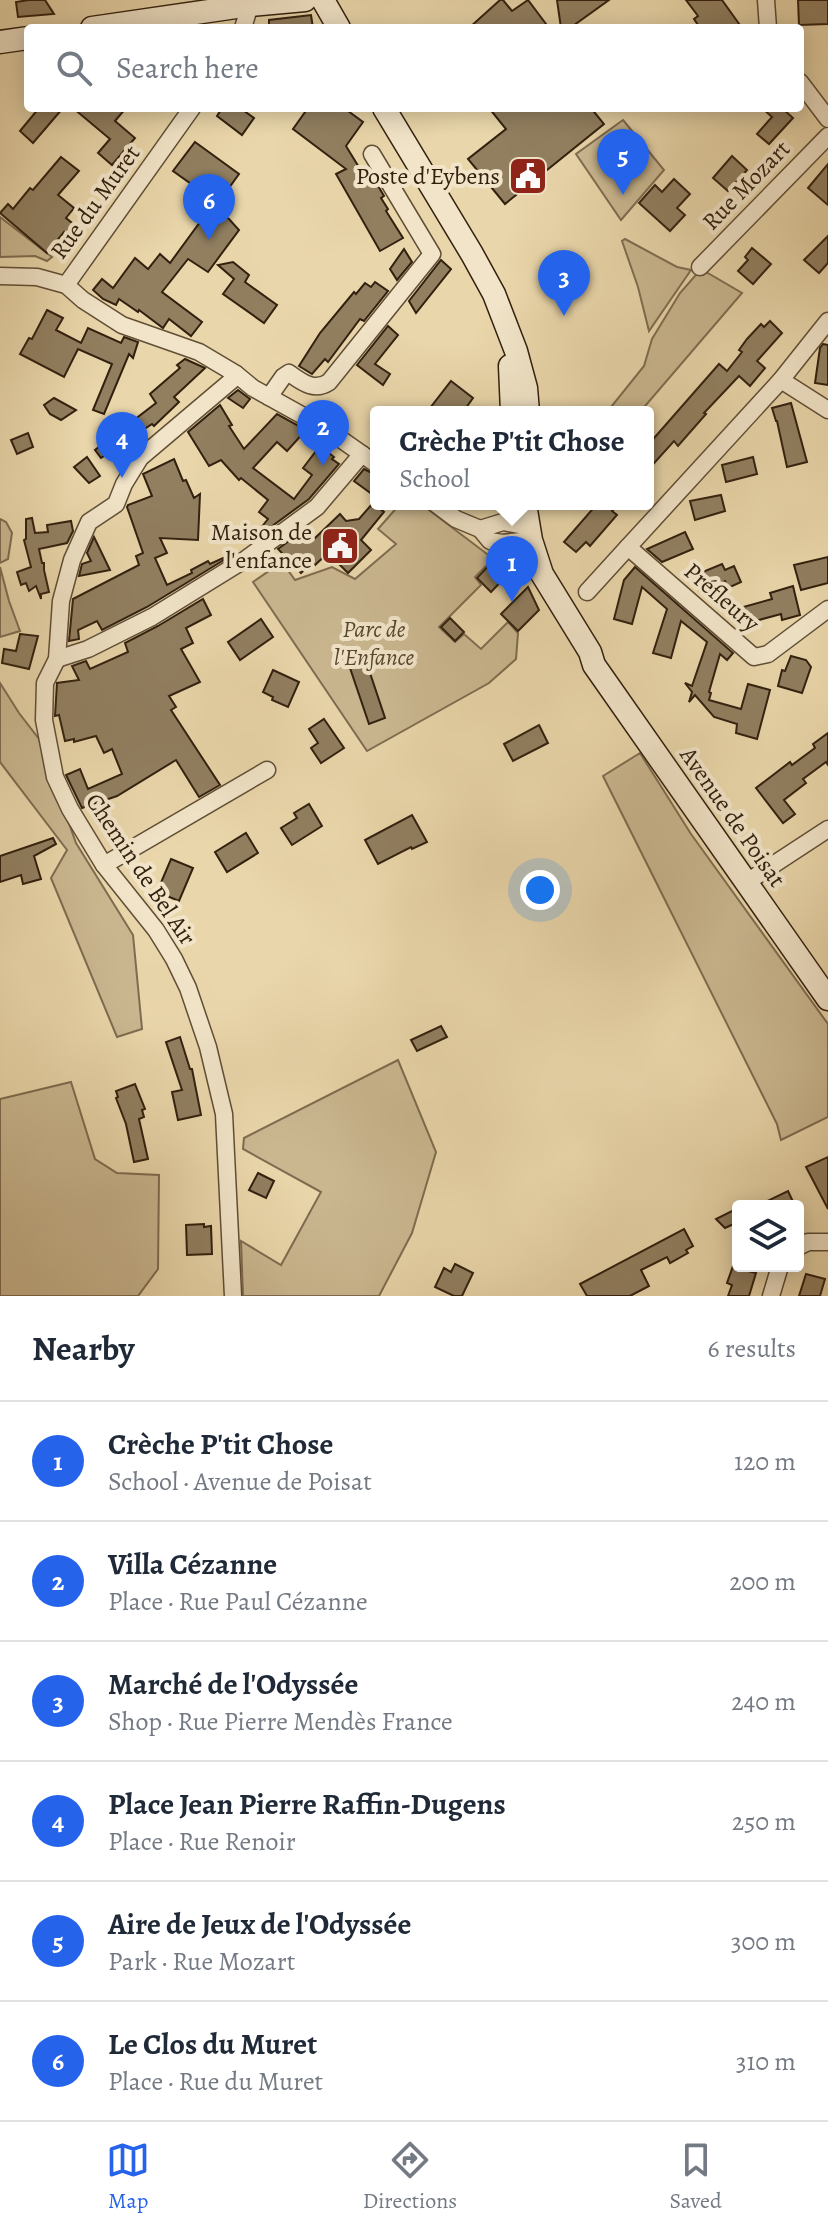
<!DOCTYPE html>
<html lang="en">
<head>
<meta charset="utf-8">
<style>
  body { margin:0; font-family:Alegreya,serif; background:#f2f2f3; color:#1f2937 }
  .controls { position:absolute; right:24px; bottom:24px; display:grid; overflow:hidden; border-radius:8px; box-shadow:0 4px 20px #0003 }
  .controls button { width:72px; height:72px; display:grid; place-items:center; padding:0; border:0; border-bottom:2px solid #e0e1e3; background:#fff; color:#1f2937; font:40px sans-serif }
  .you { position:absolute; left:540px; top:890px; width:28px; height:28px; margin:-20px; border:6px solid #fff; border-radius:50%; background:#1a73e8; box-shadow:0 0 0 12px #1a73e833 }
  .badge { display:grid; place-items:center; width:52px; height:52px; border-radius:50%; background:#2563eb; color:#fff; font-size:26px; font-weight:700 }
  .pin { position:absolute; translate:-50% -66px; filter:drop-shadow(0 2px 4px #0008) }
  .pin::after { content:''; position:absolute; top:42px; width:28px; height:24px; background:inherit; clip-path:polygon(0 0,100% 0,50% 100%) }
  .popup { position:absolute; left:370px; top:406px; width:284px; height:104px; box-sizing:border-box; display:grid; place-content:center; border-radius:8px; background:#fff; filter:drop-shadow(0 2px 6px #0005); font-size:26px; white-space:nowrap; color:#747a83 }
  .popup b { font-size:30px; color:#1f2937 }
  .popup::after { content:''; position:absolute; left:50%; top:100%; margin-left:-16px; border:16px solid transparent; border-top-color:#fff }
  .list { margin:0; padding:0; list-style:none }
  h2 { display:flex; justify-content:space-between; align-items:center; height:104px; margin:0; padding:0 32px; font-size:34px }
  h2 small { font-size:26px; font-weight:400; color:#747a83 }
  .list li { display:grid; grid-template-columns:52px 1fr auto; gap:24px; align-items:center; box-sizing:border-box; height:120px; padding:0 32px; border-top:2px solid #e0e1e3 }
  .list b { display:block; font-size:30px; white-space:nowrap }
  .list p { margin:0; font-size:26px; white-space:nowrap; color:#747a83 }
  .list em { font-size:26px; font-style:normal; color:#747a83 }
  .icon { flex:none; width:44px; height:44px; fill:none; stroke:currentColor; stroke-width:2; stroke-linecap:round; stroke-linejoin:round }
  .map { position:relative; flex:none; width:828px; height:1296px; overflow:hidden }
  .search { position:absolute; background:#fff; box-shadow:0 4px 20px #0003; left:24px; right:24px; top:24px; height:88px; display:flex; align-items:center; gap:20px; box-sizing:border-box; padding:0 28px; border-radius:8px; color:#747a83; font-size:30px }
  .sheet { height:824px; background:#fff }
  nav { display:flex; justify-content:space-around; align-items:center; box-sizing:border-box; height:112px; border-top:2px solid #e0e1e3; background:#fff; font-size:22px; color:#747a83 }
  nav a { display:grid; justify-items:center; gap:4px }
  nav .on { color:#2563eb }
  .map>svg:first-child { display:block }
  .green { fill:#cab790; stroke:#7e6c50; stroke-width:2 }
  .building { fill:#917f60; stroke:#32200f; stroke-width:2 }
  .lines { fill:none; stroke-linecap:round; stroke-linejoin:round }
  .street-casing { stroke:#604e36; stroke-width:19 }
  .secondary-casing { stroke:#32200f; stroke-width:25 }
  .street { stroke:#f1e4c8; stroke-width:16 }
  .secondary { stroke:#f1e4c8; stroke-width:22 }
  .labels { text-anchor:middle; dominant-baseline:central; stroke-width:8; stroke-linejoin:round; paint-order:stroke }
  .poi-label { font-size:24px; fill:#32200f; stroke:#f1e4c8; text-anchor:end }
  .street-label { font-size:24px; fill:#32200f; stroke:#f1e4c8 }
  .park-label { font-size:24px; font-style:italic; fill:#58462f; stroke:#f1e4c8 }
</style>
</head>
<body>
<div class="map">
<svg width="828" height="1296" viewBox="0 0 828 1296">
  <rect width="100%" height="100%" fill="#e9d6aa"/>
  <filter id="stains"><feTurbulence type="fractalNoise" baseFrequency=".0025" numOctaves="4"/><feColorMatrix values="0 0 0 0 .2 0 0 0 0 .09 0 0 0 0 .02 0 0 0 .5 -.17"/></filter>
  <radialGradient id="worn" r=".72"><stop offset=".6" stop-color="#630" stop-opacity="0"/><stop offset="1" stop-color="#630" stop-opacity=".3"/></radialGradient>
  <g class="green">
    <polygon points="623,120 664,170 621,220 576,154"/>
    <polygon points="0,217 52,257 47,261 35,256 0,257"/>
    <polygon points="625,239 677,267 691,270 649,331 638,287 622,241"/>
    <polygon points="701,269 742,293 640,412 607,412 644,366 652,339 680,293"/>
    <polygon points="400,504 421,504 491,557 488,560 490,562 475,577 481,585 439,627 455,642 464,634 481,649 508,622 518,633 516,659 489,683 367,751 253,582 282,562 295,580 332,567 355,579 396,544 378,529"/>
    <polygon points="0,519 6,522 12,533 8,559 0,563"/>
    <polygon points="0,567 9,601 20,631 0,637"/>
    <polygon points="0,683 19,713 39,739 76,843 133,935 142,1029 117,1037 51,878 67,850 0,762"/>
    <polygon points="640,753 691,834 828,1024 828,1117 781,1140 777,1124 603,776"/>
    <polygon points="398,1060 436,1152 412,1233 379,1296 243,1296 241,1241 281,1265 321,1192 243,1149 244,1138"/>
    <polygon points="71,1082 95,1159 117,1173 159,1175 158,1269 138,1296 0,1296 0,1099"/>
  </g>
  <g class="building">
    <polygon points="29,0 45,0 54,14 18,17 16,2"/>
    <polygon points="500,0 503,0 512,11 528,0 549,28 469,28"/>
    <polygon points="557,0 609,0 570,28 561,28"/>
    <polygon points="686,0 722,0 742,28 700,28 694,19 698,16"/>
    <polygon points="798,0 828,0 828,24 799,25"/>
    <polygon points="311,15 313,28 269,28 269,20"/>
    <polygon points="39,108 63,108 33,143 20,131"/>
    <polygon points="73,108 126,108 115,121 135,138 112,165 98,153 110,139"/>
    <polygon points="222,108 240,108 254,118 242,135 217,116"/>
    <polygon points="308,108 344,108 363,122 346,146 368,182 374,179 384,196 381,198 388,209 386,211 403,238 380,251 336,174 346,169 293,129"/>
    <polygon points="489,108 591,108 604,124 505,204 468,159 506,129"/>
    <polygon points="762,108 782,108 793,118 769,144 757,134 772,117"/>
    <polygon points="195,142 239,174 218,203 173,171"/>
    <polygon points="732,156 747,170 728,191 713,178"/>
    <polygon points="61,157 79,171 58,195 74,208 66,218 77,227 69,237 64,232 47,253 0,213 8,204 13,209 30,188 33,190"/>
    <polygon points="828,164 828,205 808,188"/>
    <polygon points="674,179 690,194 677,208 685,215 670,231 639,203 655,185 662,192"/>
    <polygon points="211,207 229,219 239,230 208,272 188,259 162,292 202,322 191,336 169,319 163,328 139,310 138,312 119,299 116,305 103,299 93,290 102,279 113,288 135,258 148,269 160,254 170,263"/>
    <polygon points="828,236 828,263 819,273 804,260"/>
    <polygon points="752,248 771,264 753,284 738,271 748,260 745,257"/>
    <polygon points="404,249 412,262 397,280 390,269"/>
    <polygon points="441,260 451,269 416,313 409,301"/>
    <polygon points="233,262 249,275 245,282 277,305 264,323 223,294 234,279 218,265"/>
    <polygon points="375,282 388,291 364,321 360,319 328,362 325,359 312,374 299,366 320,333 354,292 356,294 365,283 371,287"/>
    <polygon points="47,310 63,318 56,330 81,343 88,328 121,343 124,337 138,342 133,358 129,354 104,414 93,410 112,364 78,349 64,377 20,354 29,338 32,339"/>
    <polygon points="770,321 782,333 757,361 765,368 750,386 739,376 704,413 706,414 678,446 674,441 648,470 648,445 719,364 727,371 742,352 739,350 747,339 761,324 764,327"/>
    <polygon points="388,326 398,335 375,364 390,374 383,385 357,365"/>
    <polygon points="823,344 828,345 828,385 815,383 820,348"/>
    <polygon points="185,359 205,368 174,397 179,402 154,426 152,424 101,458 95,450 156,403 150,394 180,368 177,365"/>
    <polygon points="451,381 473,398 463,412 427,412"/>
    <polygon points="238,390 250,399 243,408 228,398"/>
    <polygon points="54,398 76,410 61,420 50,414 44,405"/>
    <polygon points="791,403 807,462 787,467 777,421 776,421 772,408"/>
    <polygon points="220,405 232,425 229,426 244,449 277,414 306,430 287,451 277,442 253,468 294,499 312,475 303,468 320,446 334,457 332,459 339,464 309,499 264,532 260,529 268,519 259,512 268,500 241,478 239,480 221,460 209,466 188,432"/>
    <polygon points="28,433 33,447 17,454 11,440"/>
    <polygon points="87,457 100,476 89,483 74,467"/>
    <polygon points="753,457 757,474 726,482 722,465"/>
    <polygon points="174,459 183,481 186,480 194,498 200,494 198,540 160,538 167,553 155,558 167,585 192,573 191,570 208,561 210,564 223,558 224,560 147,607 102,630 97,621 78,630 79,639 69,641 73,599 139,565 136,556 143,553 127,507 128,505 152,496 143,474"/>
    <polygon points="364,469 376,475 376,497 354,481"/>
    <polygon points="721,495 725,511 695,520 690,501"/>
    <polygon points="373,503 384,512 361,540 371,550 348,573 328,553 315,565 312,562 301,573 278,549 304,530 313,540 340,514 346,521 359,519"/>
    <polygon points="597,504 619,504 612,511 617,515 590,546 586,542 576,552 564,542"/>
    <polygon points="32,518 35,533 48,532 47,525 71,521 73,531 67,543 39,549 42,563 44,563 44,570 49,592 41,594 41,599 36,586 29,591 26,583 21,585 17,572 31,567 24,540 26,539 26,519"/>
    <polygon points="685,532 693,549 662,562 647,549"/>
    <polygon points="94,537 110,570 79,576 82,564 91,561 87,553"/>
    <polygon points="828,557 828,583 801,590 794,565"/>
    <polygon points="495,559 510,572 491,592 477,578"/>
    <polygon points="722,564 725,570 734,566 741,582 728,588 725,581 700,592 693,576"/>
    <polygon points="635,567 733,653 727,660 720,654 709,692 711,693 709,700 741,709 748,684 770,690 757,739 736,733 737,724 714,717 695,695 689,702 692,692 685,683 692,686 707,642 681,621 671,658 653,653 667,609 642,587 632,624 614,619 624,580"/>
    <polygon points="793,586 800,615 782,620 781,614 744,624 740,608 772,599 770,593"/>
    <polygon points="528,587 539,610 518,631 501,614"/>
    <polygon points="203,599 211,615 186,628 193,643 181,649 200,682 169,696 176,707 171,710 220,785 199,797 176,760 117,796 82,808 66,775 80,769 88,789 122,774 112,749 104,753 96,736 74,742 74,739 65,741 59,715 55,716 57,683 79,680 72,666 86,661 90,669 128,652 125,643 158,626"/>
    <polygon points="450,618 464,632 455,641 441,627"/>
    <polygon points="261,619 273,637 240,660 228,642"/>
    <polygon points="20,634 38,636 29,669 2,663 4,649 16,651"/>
    <polygon points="791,656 806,660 811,667 802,693 778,686 782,670 785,671"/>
    <polygon points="365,658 385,718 369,724 349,665"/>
    <polygon points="273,670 299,682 288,707 272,700 273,697 263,692"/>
    <polygon points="324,719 344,748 321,763 311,748 318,743 309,729"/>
    <polygon points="539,725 548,743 513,761 504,744"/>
    <polygon points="828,733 828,765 826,762 803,779 806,783 784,800 795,814 783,823 756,788 790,762 792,765 815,748 813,744"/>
    <polygon points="309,804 322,826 292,845 281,828 297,818 294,813"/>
    <polygon points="412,815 427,842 412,849 411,847 378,864 365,840"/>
    <polygon points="246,833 258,853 227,872 215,852"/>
    <polygon points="53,838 56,844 34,856 41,879 23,884 21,875 0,882 0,856"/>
    <polygon points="171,859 193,868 179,901 157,892"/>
    <polygon points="441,1026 447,1037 417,1051 411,1040"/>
    <polygon points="180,1037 190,1069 192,1069 201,1115 178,1120 172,1092 182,1090 166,1042"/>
    <polygon points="135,1084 145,1109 142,1110 144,1117 139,1119 148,1159 134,1162 126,1124 116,1098 118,1097 116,1091"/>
    <polygon points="828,1157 828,1209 806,1167"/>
    <polygon points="258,1173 274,1181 266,1198 249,1190"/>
    <polygon points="788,1191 795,1206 757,1206"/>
    <polygon points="738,1208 738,1222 725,1228 716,1219"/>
    <polygon points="204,1224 204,1227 211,1226 212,1254 187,1255 186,1225"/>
    <polygon points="684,1229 693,1246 686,1250 688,1253 670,1263 667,1257 641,1270 649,1286 630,1296 587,1296 580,1284"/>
    <polygon points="455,1264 473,1273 462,1296 454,1296 435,1287 444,1268 451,1272"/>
    <polygon points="733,1266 750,1266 748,1271 756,1273 749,1296 728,1296 732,1285 727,1283"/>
    <polygon points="806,1274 825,1279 820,1296 799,1296"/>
  </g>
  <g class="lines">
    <defs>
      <g id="street">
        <polyline points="766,0 768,28"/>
        <polyline points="243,28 250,5"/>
        <polyline points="800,82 828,119"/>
        <polyline points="700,267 828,136"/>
        <polyline points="0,276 37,277 66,285 83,300 122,325 199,352 236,374 253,388 325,428 376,464"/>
        <polyline points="66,285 192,108"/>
        <polyline points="828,321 781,380 628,547 754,657 768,654 828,609"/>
        <polyline points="781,380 828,410"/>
        <path d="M269,397L283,377L289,373C302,382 314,392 329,382L432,254L372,154"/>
        <polyline points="436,504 456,519 480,529 490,541 502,543 531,540"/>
        <polyline points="480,529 503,522 529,527"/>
        <polyline points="587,592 628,547"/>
        <polyline points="57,659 88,649 152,617 246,559 317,507 362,454"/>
        <polyline points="104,865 267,770"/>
        <polyline points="747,882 828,829"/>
        <polyline points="798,1247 808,1242 828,1242"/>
        <polyline points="233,1296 224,1114 208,1047 188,988 174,959 156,930 104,865 70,809 55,777 44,720 45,683 57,659 61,601 72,560 89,522 116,504 124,484 140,458 231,381 236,374"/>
        <polyline points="771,1296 780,1266"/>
      </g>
      <g id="secondary">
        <polyline points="323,0 339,28"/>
        <polyline points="92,28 250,5 305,0"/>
        <polyline points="0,42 28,38"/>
        <polyline points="384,108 472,254 494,294 516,351 526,388 528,412"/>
        <polyline points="510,366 512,412"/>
        <polyline points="525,504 531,540 542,574 590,652 594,665 828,999"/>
      </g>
    </defs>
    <use href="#street" class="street-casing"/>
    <use href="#secondary" class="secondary-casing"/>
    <use href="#street" class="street"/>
    <use href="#secondary" class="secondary"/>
  </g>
  <defs>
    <symbol id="civic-square" viewBox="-11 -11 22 22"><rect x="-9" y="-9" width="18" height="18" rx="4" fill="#8f2418" stroke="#f1e4c8"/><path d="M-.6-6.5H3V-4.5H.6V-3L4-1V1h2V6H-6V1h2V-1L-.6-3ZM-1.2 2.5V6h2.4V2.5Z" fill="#fff"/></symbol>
  </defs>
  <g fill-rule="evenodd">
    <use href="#civic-square" x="506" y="154" width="44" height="44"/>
    <use href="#civic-square" x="318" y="524" width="44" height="44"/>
  </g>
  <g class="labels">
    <g class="poi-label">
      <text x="500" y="176">Poste d'Eybens</text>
      <text x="312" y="532">Maison de<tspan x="312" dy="28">l'enfance</tspan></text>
    </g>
    <g class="street-label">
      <text transform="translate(746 185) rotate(-46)">Rue Mozart</text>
      <text transform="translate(95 202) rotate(-54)">Rue du Muret</text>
      <text transform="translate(722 597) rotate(41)">Préfleury</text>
      <text transform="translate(733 817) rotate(55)">Avenue de Poisat</text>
      <text transform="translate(141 869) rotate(56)">Chemin de Bel Air</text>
    </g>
    <g class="park-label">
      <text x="374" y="629">Parc de<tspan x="374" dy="28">l'Enfance</tspan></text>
    </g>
  </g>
  <rect width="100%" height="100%" filter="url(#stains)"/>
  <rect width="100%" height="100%" fill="url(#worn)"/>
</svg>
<div class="controls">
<button><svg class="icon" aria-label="layers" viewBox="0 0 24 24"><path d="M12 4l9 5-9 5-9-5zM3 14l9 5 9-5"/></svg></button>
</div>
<div class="you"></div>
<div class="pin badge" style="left:512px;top:602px">1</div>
<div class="popup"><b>Crèche P'tit Chose</b>School</div>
<div class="pin badge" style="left:323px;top:466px">2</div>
<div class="pin badge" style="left:564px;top:316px">3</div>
<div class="pin badge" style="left:122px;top:478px">4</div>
<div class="pin badge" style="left:623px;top:195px">5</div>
<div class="pin badge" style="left:209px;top:240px">6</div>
<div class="search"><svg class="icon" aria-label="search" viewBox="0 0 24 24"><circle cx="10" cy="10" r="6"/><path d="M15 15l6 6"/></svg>Search here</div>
</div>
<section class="sheet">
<h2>Nearby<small>6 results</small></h2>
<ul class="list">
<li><span class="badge">1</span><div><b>Crèche P'tit Chose</b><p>School · Avenue de Poisat</p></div><em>120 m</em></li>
<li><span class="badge">2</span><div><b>Villa Cézanne</b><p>Place · Rue Paul Cézanne</p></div><em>200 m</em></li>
<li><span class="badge">3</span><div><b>Marché de l'Odyssée</b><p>Shop · Rue Pierre Mendès France</p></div><em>240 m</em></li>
<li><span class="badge">4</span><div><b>Place Jean Pierre Raffin-Dugens</b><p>Place · Rue Renoir</p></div><em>250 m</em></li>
<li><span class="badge">5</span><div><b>Aire de Jeux de l'Odyssée</b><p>Park · Rue Mozart</p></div><em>300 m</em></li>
<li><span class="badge">6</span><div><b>Le Clos du Muret</b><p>Place · Rue du Muret</p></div><em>310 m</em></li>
</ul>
</section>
<nav>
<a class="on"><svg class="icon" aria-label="map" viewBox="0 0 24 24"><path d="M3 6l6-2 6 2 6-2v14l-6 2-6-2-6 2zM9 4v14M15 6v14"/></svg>Map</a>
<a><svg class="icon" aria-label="directions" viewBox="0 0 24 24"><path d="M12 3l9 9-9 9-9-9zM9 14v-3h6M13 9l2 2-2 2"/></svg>Directions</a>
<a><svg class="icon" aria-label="saved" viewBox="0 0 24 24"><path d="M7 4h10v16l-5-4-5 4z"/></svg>Saved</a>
</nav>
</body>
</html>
